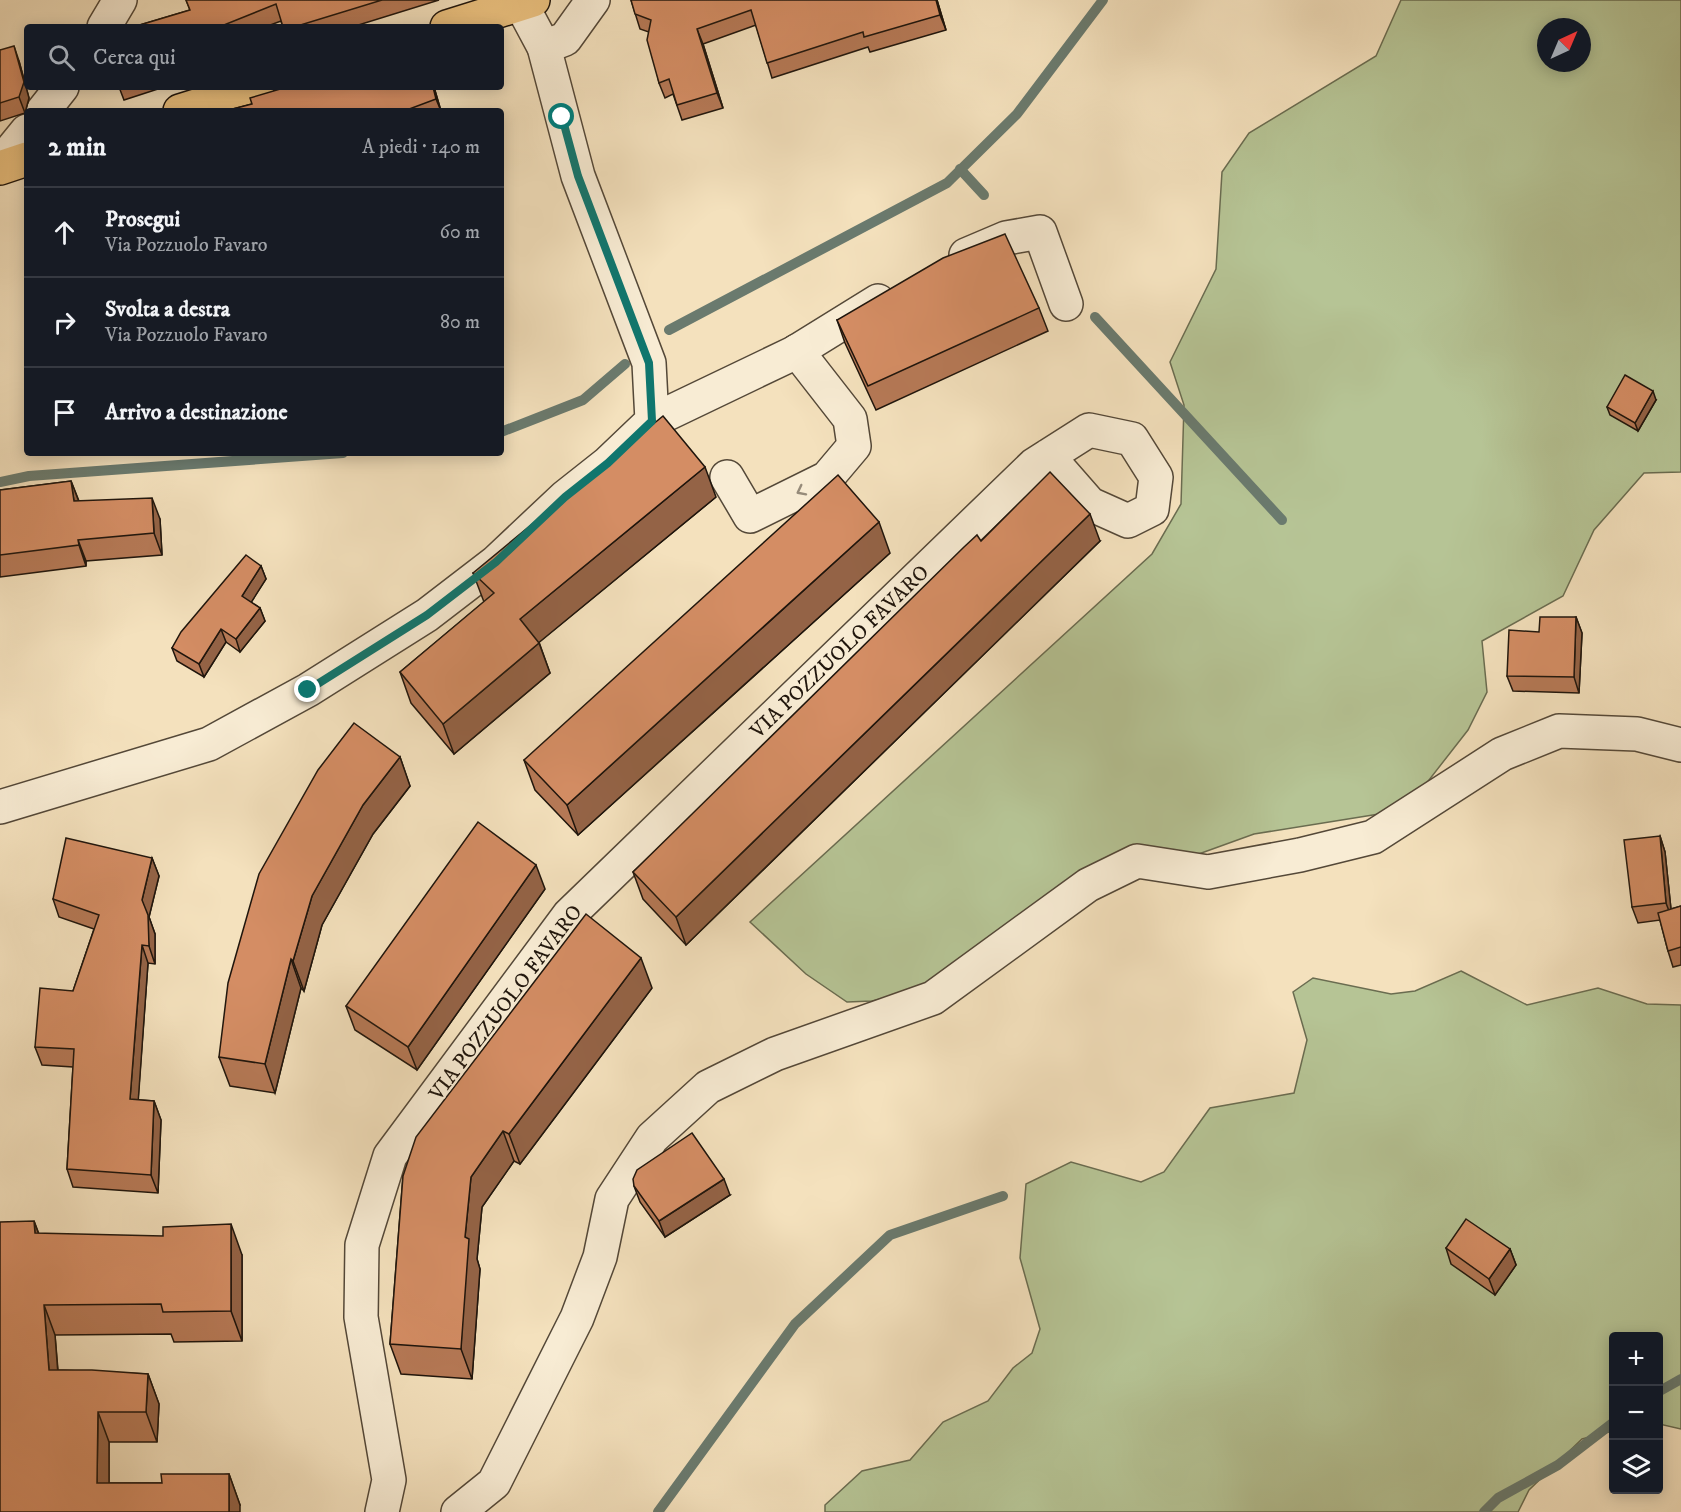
<!DOCTYPE html>
<html lang="it">
<head>
<meta charset="utf-8">
<style>
  body { margin:0; font-family:"IM FELL DW Pica",serif; background:#20242c; color:#f1f3f6 }
  .controls { position:absolute; right:18px; bottom:18px; display:grid; overflow:hidden; border-radius:6px; box-shadow:0 3px 15px #0003 }
  .controls button { width:54px; height:54px; display:grid; place-items:center; padding:0; border:0; border-bottom:2px solid #363941; background:#171b24; color:#f1f3f6; font:30px sans-serif }
  .compass { position:absolute; left:1537px; top:18px; width:54px; height:54px; border-radius:50%; background:#171b24; box-shadow:0 3px 15px #0003; rotate:44deg }
  .stop { position:absolute; width:18px; height:18px; margin:-14px; border:4px solid #0f766e; border-radius:50%; background:#fff }
  .stop.end { background:#0f766e; border-color:#fff; box-shadow:0 2px 6px #0008 }
  .list { margin:0; padding:0; list-style:none }
  h2 { display:flex; justify-content:space-between; align-items:center; height:78px; margin:0; padding:0 24px; font-size:26px }
  h2 small { font-size:20px; font-weight:400; color:#9ea1a6 }
  .list li { display:grid; grid-template-columns:39px 1fr auto; gap:18px; align-items:center; box-sizing:border-box; height:90px; padding:0 24px; border-top:2px solid #363941 }
  .list b { display:block; font-size:22px; white-space:nowrap }
  .list p { margin:0; font-size:20px; white-space:nowrap; color:#9ea1a6 }
  .list em { font-size:20px; font-style:normal; color:#9ea1a6 }
  .icon { flex:none; width:33px; height:33px; fill:none; stroke:currentColor; stroke-width:2; stroke-linecap:round; stroke-linejoin:round }
  .map { position:relative; flex:none; width:1681px; height:1512px; overflow:hidden }
  .search { position:absolute; background:#171b24; box-shadow:0 3px 15px #0003; left:24px; top:24px; width:480px; height:66px; display:flex; align-items:center; gap:15px; box-sizing:border-box; padding:0 21px; border-radius:6px; color:#9ea1a6; font-size:22px }
  .panel { position:absolute; background:#171b24; box-shadow:0 3px 15px #0003; left:24px; top:108px; width:480px; height:348px; border-radius:6px }
  .map>svg:first-child { display:block }
  .green { fill:#b6c495; stroke:#6a6c50; stroke-width:1.5; fill-rule:evenodd }
  .lines { fill:none; stroke-linecap:round; stroke-linejoin:round }
  .stream { stroke:#6a7a6e; stroke-width:10 }
  .minor-casing { stroke:#544838; stroke-width:36 }
  .major-casing { stroke:#1f150c; stroke-width:36 }
  .minor { stroke:#f8ecd4; stroke-width:33 }
  .major { stroke:#eac07e; stroke-width:33 }
  .wall { fill:#b67956; stroke:#1f150c; stroke-width:1.5 }
  .shaded-wall { fill:#946346; stroke:#1f150c; stroke-width:1.5 }
  .building { fill:#d48d64; stroke:#1f150c; stroke-width:1.5 }
  .oneway { stroke:#968b7a }
  .route { stroke:#0f766e; stroke-width:8 }
  .labels { text-anchor:middle; dominant-baseline:central; stroke-width:4.5; stroke-linejoin:round; paint-order:stroke }
  .street-label { font-size:21px; fill:#1f150c; stroke:#f8ecd4 }
</style>
</head>
<body>
<div class="map">
<svg width="1681" height="1512" viewBox="0 0 1681 1512">
  <rect width="100%" height="100%" fill="#f4e1bd"/>
  <filter id="stains"><feTurbulence type="fractalNoise" baseFrequency=".00333" numOctaves="4"/><feColorMatrix values="0 0 0 0 .2 0 0 0 0 .09 0 0 0 0 .02 0 0 0 .5 -.17"/></filter>
  <radialGradient id="worn" r=".72"><stop offset=".6" stop-color="#630" stop-opacity="0"/><stop offset="1" stop-color="#630" stop-opacity=".3"/></radialGradient>
  <g class="green">
    <path d="M1401,0H1681V472L1644,473L1594,530L1563,596L1482,641L1487,692L1468,730L1422,789L1379,814L1254,834L1113,885L994,974L872,1001L847,1002L806,974L750,922L1152,554L1181,504L1184,405L1170,362L1216,269L1222,172L1249,133L1376,56ZM1546,27H1582V63H1546Z"/>
    <polygon points="1461,971 1527,1005 1598,988 1647,1004 1681,1005 1681,1429 1659,1424 1658,1336 1614,1336 1613,1431 1582,1439 1529,1490 1518,1512 825,1512 825,1505 862,1471 910,1460 943,1422 988,1401 1013,1368 1032,1353 1040,1329 1020,1258 1026,1184 1071,1162 1141,1182 1164,1172 1210,1108 1294,1093 1307,1040 1293,992 1313,978 1391,994 1415,991"/>
  </g>
  <g class="lines">
    <g class="stream">
      <polyline points="960,169 984,195"/>
      <polyline points="1095,317 1282,520"/>
      <polyline points="669,330 947,183 1017,114 1103,0"/>
      <polyline points="501,432 583,400 625,364"/>
      <polyline points="0,482 29,476 343,453"/>
      <polyline points="1658,1392 1681,1379"/>
      <polyline points="658,1512 795,1324 890,1235 1003,1196"/>
      <polyline points="1484,1512 1498,1498 1558,1465 1614,1422"/>
    </g>
    <defs>
      <g id="minor">
        <polyline points="104,27 120,0"/>
        <polyline points="544,47 565,39 593,0"/>
        <polyline points="43,111 62,87"/>
        <polyline points="0,164 27,131"/>
        <polyline points="966,255 1006,238 1040,232 1066,304"/>
        <polyline points="652,421 794,353 878,301"/>
        <polyline points="727,477 750,516 827,478 854,446 850,419 797,351"/>
        <polyline points="0,807 209,744 308,690 427,615 496,562 565,497 608,463 652,421 649,363 578,176 544,47 521,4"/>
        <polyline points="382,1512 389,1480 361,1317 362,1245 390,1156 569,915 1034,465 1089,430 1132,439 1156,477 1152,509 1128,521 1090,504 1048,456"/>
        <polyline points="458,1512 494,1483 577,1318 600,1257 612,1199 652,1138 708,1087 775,1054 933,998 1088,885 1137,861 1208,872 1300,855 1373,837 1502,754 1559,731 1637,734 1681,745"/>
      </g>
      <g id="major">
        <polyline points="447,27 533,0"/>
        <polyline points="180,111 257,87"/>
        <polyline points="0,168 27,159"/>
      </g>
    </defs>
    <use href="#minor" class="minor-casing"/>
    <use href="#major" class="major-casing"/>
    <use href="#minor" class="minor"/>
    <use href="#major" class="major"/>
  </g>
  <g class="wall">
    <polygon points="186,0 439,0 352,27 283,27 281,21 265,27 133,27 190,10"/>
    <polygon points="631,0 937,0 946,30 870,52 868,47 772,78 756,25 703,44 723,108 682,120 673,94 665,98 659,83 649,32 640,29"/>
    <polygon points="0,50 19,61 29,98 25,113 0,121"/>
    <polygon points="119,87 164,87 124,100"/>
    <polygon points="287,87 434,87 441,111 225,111 252,104"/>
    <polygon points="1039,308 1048,331 876,410 845,343 837,320"/>
    <polygon points="1656,400 1638,431 1610,415 1607,407"/>
    <polygon points="71,481 79,501 160,519 162,555 86,561 86,566 0,577 0,490"/>
    <polygon points="716,497 539,642 550,673 454,754 411,703 400,672 484,602 473,573"/>
    <polygon points="981,541 1100,541 686,945 643,899 633,872"/>
    <polygon points="890,553 578,835 535,790 524,760"/>
    <polygon points="261,566 266,579 251,602 260,608 265,621 240,652 226,642 204,677 177,661 172,648"/>
    <polygon points="1576,617 1582,633 1579,693 1513,691 1507,676 1539,632"/>
    <polygon points="400,757 410,786 373,834 322,925 304,991 301,988 275,1093 230,1086 219,1057"/>
    <polygon points="1660,836 1665,852 1671,909 1681,906 1681,965 1673,967 1668,951 1660,920 1638,923 1632,907"/>
    <polygon points="152,858 159,876 149,917 155,934 155,964 148,963 138,1100 154,1101 161,1120 158,1193 73,1187 67,1169 73,1067 42,1065 35,1047 73,991 94,929 59,917 53,899"/>
    <polygon points="545,889 417,1070 355,1030 346,1006"/>
    <polygon points="652,988 520,1164 514,1161 482,1207 477,1259 480,1269 472,1379 401,1374 390,1344 403,1176"/>
    <polygon points="634,1186 730,1195 665,1237 640,1202"/>
    <polygon points="34,1221 39,1234 242,1255 242,1341 174,1342 171,1334 55,1335 58,1370 148,1374 159,1404 157,1442 109,1442 109,1483 162,1483 229,1474 240,1505 0,1512"/>
    <polygon points="1446,1248 1510,1249 1516,1265 1495,1295 1451,1264"/>
  </g>
  <g class="shaded-wall">
    <polygon points="936,0 937,0 946,30 940,15"/>
    <polygon points="697,29 703,44 723,108 717,93"/>
    <polygon points="14,46 19,61 29,98 25,113 19,97"/>
    <polygon points="433,87 434,87 441,111 436,99"/>
    <polygon points="1653,391 1656,400 1638,431 1635,423"/>
    <polygon points="705,467 716,497 531,649 520,619"/>
    <polygon points="71,481 79,502 74,501"/>
    <polygon points="152,498 160,519 162,555 154,533"/>
    <polygon points="1090,514 1100,541 686,945 676,917"/>
    <polygon points="879,522 890,553 578,835 567,805"/>
    <polygon points="78,540 86,561 86,566 79,545"/>
    <polygon points="261,566 266,579 247,609 242,596"/>
    <polygon points="260,608 265,621 240,652 236,639"/>
    <polygon points="1576,617 1582,633 1579,693 1574,677"/>
    <polygon points="221,629 226,642 204,677 199,664"/>
    <polygon points="539,643 550,673 454,754 443,724"/>
    <polygon points="400,757 410,786 373,834 322,925 304,991 293,961 312,896 363,805"/>
    <polygon points="1660,836 1665,852 1672,919 1666,903"/>
    <polygon points="152,858 159,876 149,917 155,934 155,964 149,946 142,900"/>
    <polygon points="536,865 545,889 417,1070 408,1047"/>
    <polygon points="142,945 148,963 137,1118 130,1099"/>
    <polygon points="641,958 652,988 520,1164 509,1134"/>
    <polygon points="291,959 301,988 275,1093 265,1064"/>
    <polygon points="154,1101 161,1120 158,1193 151,1175"/>
    <polygon points="503,1131 514,1161 482,1207 477,1259 480,1269 472,1379 461,1349 465,1237 471,1177"/>
    <polygon points="724,1179 730,1195 665,1237 659,1221"/>
    <polygon points="34,1221 45,1252 35,1233"/>
    <polygon points="231,1224 242,1255 242,1341 231,1311"/>
    <polygon points="1510,1249 1516,1265 1495,1295 1489,1279"/>
    <polygon points="44,1305 55,1335 60,1401 49,1370"/>
    <polygon points="148,1374 159,1404 157,1442 146,1412"/>
    <polygon points="98,1412 109,1442 109,1512 97,1483"/>
    <polygon points="229,1474 240,1505 240,1512 229,1512"/>
  </g>
  <g class="building">
    <polygon points="186,0 382,0 294,27 283,27 276,4 219,27 133,27 190,10"/>
    <polygon points="631,0 936,0 940,15 864,37 863,32 767,63 751,10 697,29 717,93 677,105 669,79 659,83 647,40 651,20 635,14"/>
    <polygon points="14,46 24,82 19,97 0,103 0,50"/>
    <polygon points="287,87 433,87 436,99 404,111 225,111 252,104 250,98"/>
    <polygon points="1005,234 1039,308 868,386 837,320 943,258"/>
    <polygon points="1625,375 1653,391 1635,423 1607,407"/>
    <polygon points="663,416 705,467 520,619 539,643 443,724 400,672 494,593 473,573"/>
    <polygon points="1050,472 1090,514 676,917 633,872 964,547 977,535 981,541"/>
    <polygon points="838,475 879,522 567,805 524,760"/>
    <polygon points="71,481 74,501 152,498 154,533 78,540 79,545 0,555 0,490"/>
    <polygon points="246,555 261,566 242,596 260,608 236,639 221,629 199,664 172,648 181,632"/>
    <polygon points="1540,617 1576,617 1574,677 1507,676 1509,630 1539,632"/>
    <polygon points="354,723 400,757 363,805 312,896 293,961 291,959 265,1064 219,1057 228,983 259,874 318,770"/>
    <polygon points="478,822 536,865 408,1047 346,1006"/>
    <polygon points="1660,836 1666,903 1632,907 1624,840"/>
    <polygon points="66,838 152,858 142,900 148,915 149,946 142,945 130,1099 154,1101 151,1175 67,1169 74,1049 35,1047 40,988 73,991 99,915 53,899"/>
    <polygon points="1681,906 1681,947 1668,951 1658,913"/>
    <polygon points="586,914 641,958 509,1134 503,1131 471,1177 465,1237 469,1239 461,1349 390,1344 403,1176 416,1137"/>
    <polygon points="692,1133 724,1179 659,1221 634,1186 633,1179 637,1170"/>
    <polygon points="1466,1219 1510,1249 1489,1279 1446,1248"/>
    <polygon points="34,1221 35,1233 163,1236 163,1227 231,1224 231,1311 163,1312 161,1304 44,1305 49,1370 92,1370 148,1374 146,1412 98,1412 97,1483 162,1483 161,1474 229,1474 229,1512 0,1512 0,1222"/>
  </g>
  <defs><path id="oneway-chevron" d="M-2-3.5L2.5 0L-2 3.5" fill="none" stroke-width="1.6" stroke-linecap="round" stroke-linejoin="round" transform="scale(1.5)"/></defs>
  <use class="oneway" href="#oneway-chevron" transform="translate(801 491) rotate(153)"/>
  <g class="lines">
    <polyline class="route" points="308,690 427,615 496,562 565,497 608,463 652,421 649,363 578,176 562,117"/>
  </g>
  <g class="labels">
    <g class="street-label">
      <text transform="translate(840 652) rotate(-44)">VIA POZZUOLO FAVARO</text>
      <text transform="translate(506 1003) rotate(-53)">VIA POZZUOLO FAVARO</text>
    </g>
  </g>
  <rect width="100%" height="100%" filter="url(#stains)"/>
  <rect width="100%" height="100%" fill="url(#worn)"/>
</svg>
<div class="controls">
<button>+</button>
<button>−</button>
<button><svg class="icon" aria-label="layers" viewBox="0 0 24 24"><path d="M12 4l9 5-9 5-9-5zM3 14l9 5 9-5"/></svg></button>
</div>
<svg class="compass" viewBox="-18 -18 36 36"><path d="M0-13l5 13h-10z" fill="#e53935"/><path d="M0 13l5-13h-10z" fill="#9ea1a6"/></svg>
<div class="stop" style="left:562px;top:117px"></div>
<div class="stop end" style="left:308px;top:690px"></div>
<div class="search"><svg class="icon" aria-label="search" viewBox="0 0 24 24"><circle cx="10" cy="10" r="6"/><path d="M15 15l6 6"/></svg>Cerca qui</div>
<section class="panel">
<h2>2 min<small>A piedi · 140 m</small></h2>
<ul class="list">
<li><svg class="icon" aria-label="ahead" viewBox="0 0 24 24"><path d="M12 20V5M6 11l6-6 6 6"/></svg><div><b>Prosegui</b><p>Via Pozzuolo Favaro</p></div><em>60 m</em></li>
<li><svg class="icon" aria-label="right" viewBox="0 0 24 24"><path d="M7 20v-9h11M14 6l5 5-5 5"/></svg><div><b>Svolta a destra</b><p>Via Pozzuolo Favaro</p></div><em>80 m</em></li>
<li><svg class="icon" aria-label="arrive" viewBox="0 0 24 24"><path d="M6 21V4h12l-3 4 3 4H6"/></svg><div><b>Arrivo a destinazione</b></div></li>
</ul>
</section>
</div>
</body>
</html>
